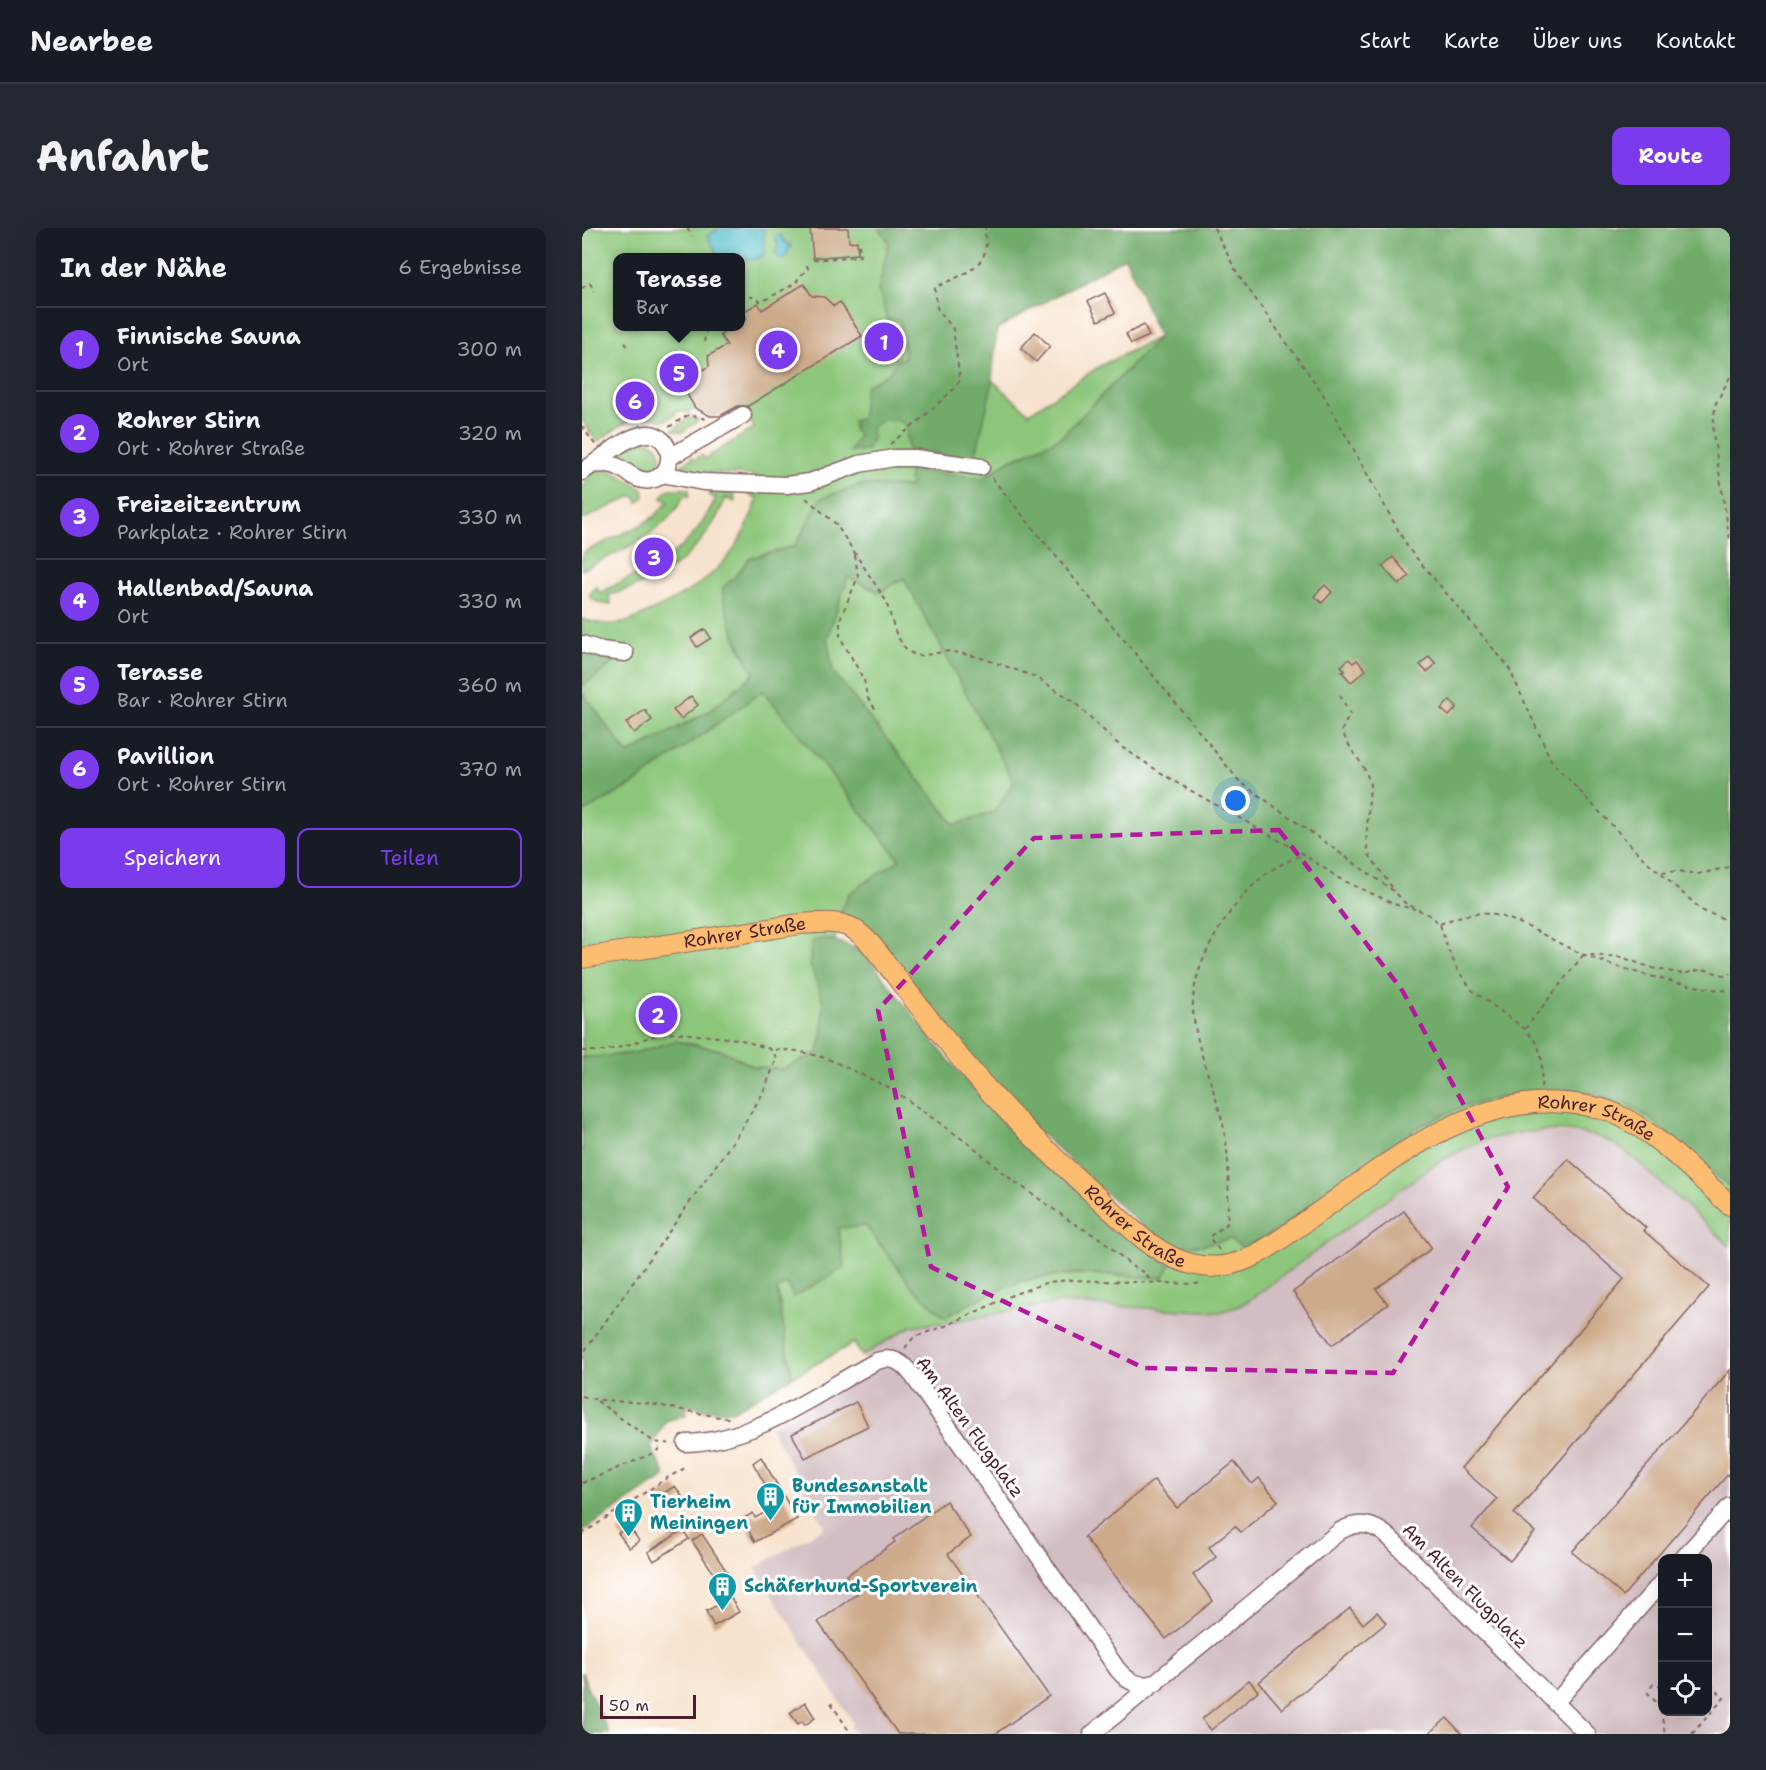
<!DOCTYPE html>
<html lang="de">
<head>
<meta charset="utf-8">
<style>
  body { margin:0; font-family:"Shantell Sans",sans-serif; background:#242831; color:#f1f3f6 }
  .controls { position:absolute; right:18px; bottom:18px; display:grid; overflow:hidden; border-radius:12px; box-shadow:0 6px 24px #0002 }
  .controls button { width:54px; height:54px; display:grid; place-items:center; padding:0; border:0; border-bottom:2px solid #363941; background:#171b24; color:#f1f3f6; font:30px sans-serif }
  .scale { position:absolute; left:18px; bottom:15px; width:96px; box-sizing:border-box; padding-left:6px; border:3px solid #4a1f2b; border-top:0; font-size:16px; line-height:21px; white-space:nowrap; color:#4a1f2b; -webkit-text-stroke:4px #fff; paint-order:stroke }
  .you { position:absolute; left:654px; top:573px; width:21px; height:21px; margin:-15px; border:4px solid #fff; border-radius:50%; background:#1a73e8; box-shadow:0 0 0 9px #1a73e833 }
  .badge { display:grid; place-items:center; width:39px; height:39px; border-radius:50%; background:#7c3aed; color:#fff; font-size:20px; font-weight:700 }
  .pin { position:absolute; translate:-50% -50%; border:3px solid #fff; box-shadow:0 2px 6px #0006 }
  .popup { position:absolute; left:31px; top:25px; width:132px; height:78px; box-sizing:border-box; display:grid; place-content:center; border-radius:12px; background:#171b24; filter:drop-shadow(0 2px 4px #0005); font-size:20px; white-space:nowrap; color:#9ea1a6 }
  .popup b { font-size:22px; color:#f1f3f6 }
  .popup::after { content:''; position:absolute; left:50%; top:100%; margin-left:-12px; border:12px solid transparent; border-top-color:#171b24 }
  .list { margin:0; padding:0; list-style:none }
  h2 { display:flex; justify-content:space-between; align-items:center; height:78px; margin:0; padding:0 24px; font-size:26px }
  h2 small { font-size:20px; font-weight:400; color:#9ea1a6 }
  .list li { display:grid; grid-template-columns:39px 1fr auto; gap:18px; align-items:center; box-sizing:border-box; height:84px; padding:0 24px; border-top:2px solid #363941 }
  .list b { display:block; font-size:22px; white-space:nowrap }
  .list p { margin:0; font-size:20px; white-space:nowrap; color:#9ea1a6 }
  .list em { font-size:20px; font-style:normal; color:#9ea1a6 }
  .actions { display:flex; gap:12px; padding:18px 24px }
  .actions a { flex:1; padding:14px 0; border:2px solid #7c3aed; border-radius:12px; text-align:center; font-size:21px; color:#7c3aed }
  .actions .main { background:#7c3aed; color:#fff }
  .icon { flex:none; width:33px; height:33px; fill:none; stroke:currentColor; stroke-width:2; stroke-linecap:round; stroke-linejoin:round }
  .map { position:relative; flex:none; width:1148px; height:1506px; overflow:hidden; border-radius:12px }
  header { display:flex; align-items:center; gap:36px; box-sizing:border-box; height:84px; padding:0 30px; background:#171b24; border-bottom:2px solid #363941 }
  header strong { font-size:28px }
  nav { display:flex; gap:33px; margin-inline-start:auto; font-size:21px }
  .intro { display:flex; align-items:center; justify-content:space-between; box-sizing:border-box; height:144px; padding:0 36px }
  h1 { margin:0; font-size:42px }
  .button { padding:15px 27px; border-radius:12px; background:#7c3aed; color:#fff; font-size:21px; font-weight:700 }
  main { display:flex; gap:36px; padding:0 36px }
  aside { flex:1; background:#171b24; border-radius:12px; box-shadow:0 6px 24px #0002 }
  .map>svg:first-child { display:block }
  .industrial { fill:#d2bec2; fill-rule:evenodd }
  .green { fill:#8cc67a; stroke:#6b7252; stroke-width:1.5; fill-rule:evenodd }
  .forest { fill:#71ab6a; stroke:#5e654a; stroke-width:1.5; fill-rule:evenodd }
  .water { fill:#50bcca; stroke:#4d6e7a; stroke-width:1.5 }
  .building { fill:#cdaa8a }
  .lines { fill:none; stroke-linecap:round; stroke-linejoin:round }
  .minor-casing { stroke:#876464; stroke-width:19 }
  .major-casing { stroke:#876464; stroke-width:22 }
  .path { stroke:#876464; stroke-width:2; stroke-dasharray:4.5 4.5; stroke-linecap:butt }
  .minor { stroke:#fff; stroke-width:16 }
  .major { stroke:#fcbd6f; stroke-width:20 }
  .marked { fill:none; stroke:#b5179e; stroke-width:4.5; stroke-dasharray:12 8; stroke-linejoin:round }
  .labels { text-anchor:middle; dominant-baseline:central; stroke-width:6; stroke-linejoin:round; paint-order:stroke }
  .street-label { font-size:18px; fill:#4a1f2b; stroke:#fff }
  .culture-label { font-size:18px; font-weight:bold; fill:#0d838f; stroke:#fff; text-anchor:start }
</style>
</head>
<body>
<header>
<strong>Nearbee</strong>
<nav><a>Start</a><a>Karte</a><a>Über uns</a><a>Kontakt</a></nav>
</header>
<div class="intro"><h1>Anfahrt</h1><a class="button">Route</a></div>
<main>
<aside>
<h2>In der Nähe<small>6 Ergebnisse</small></h2>
<ul class="list">
<li><span class="badge">1</span><div><b>Finnische Sauna</b><p>Ort</p></div><em>300 m</em></li>
<li><span class="badge">2</span><div><b>Rohrer Stirn</b><p>Ort · Rohrer Straße</p></div><em>320 m</em></li>
<li><span class="badge">3</span><div><b>Freizeitzentrum</b><p>Parkplatz · Rohrer Stirn</p></div><em>330 m</em></li>
<li><span class="badge">4</span><div><b>Hallenbad/Sauna</b><p>Ort</p></div><em>330 m</em></li>
<li><span class="badge">5</span><div><b>Terasse</b><p>Bar · Rohrer Stirn</p></div><em>360 m</em></li>
<li><span class="badge">6</span><div><b>Pavillion</b><p>Ort · Rohrer Stirn</p></div><em>370 m</em></li>
</ul>
<div class="actions"><a class="main">Speichern</a><a>Teilen</a></div>
</aside>
<div class="map">
<svg width="1148" height="1506" viewBox="0 0 1148 1506">
  <rect width="100%" height="100%" fill="#fff"/>
  <filter id="ink" filterUnits="userSpaceOnUse"><feTurbulence type="fractalNoise" baseFrequency=".0167" numOctaves="2"/><feDisplacementMap in="SourceGraphic" scale="12" xChannelSelector="R" yChannelSelector="G"/><feConvolveMatrix kernelMatrix="1 2 1 2 8 2 1 2 1" color-interpolation-filters="sRGB"/></filter>
  <filter id="wash" filterUnits="userSpaceOnUse"><feTurbulence type="fractalNoise" baseFrequency=".008" numOctaves="4" result="noise"/><feDisplacementMap in="SourceGraphic" scale="24" xChannelSelector="R" yChannelSelector="G"/><feGaussianBlur stdDeviation="1.35" result="paint"/><feColorMatrix in="noise" values="0 0 0 0 0 0 0 0 0 0 0 0 0 0 0 0 0 1.4 0 .05"/><feComposite in="paint" operator="in"/></filter>
  <g filter="url(#wash)">
    <rect width="100%" height="100%" fill="#f7e3cd"/>
    <path class="industrial" d="M953,904L1003,906L1037,919L1148,1018V1506H274L268,1498L271,1495L173,1340L243,1299L188,1199L289,1142L280,1128L329,1098L360,1095L477,1075L637,1084L655,1079L667,1072L846,941L872,926L897,915L923,908ZM1080,1330H1126V1484H1080Z"/>
    <g class="green">
      <path d="M0,0H336L320,112L323,130L393,230L410,152L447,185L518,138L577,109L478,210L427,233L401,250L327,242L328,259L280,257L239,270L213,318L168,330L152,350L154,412L172,446L126,484L46,526L0,464V459L41,428L0,412V391C14,395 27,398 41,395C50,393 59,388 67,384C101,368 138,347 157,313C165,300 170,285 176,270L167,267L176,250L169,247L109,244L102,242L100,237L110,229L112,232L120,227L123,231L172,200L167,187L147,189L144,185L128,188L113,180L105,185L95,182L93,187L82,193L59,187L38,198L15,214L0,192ZM36,30H158V98H36Z"/>
      <polygon points="109,189 117,192 100,204 90,202"/>
      <path d="M66,212C76,218 83,225 77,237C60,250 30,235 44,221C49,216 59,214 66,212Z"/>
      <polygon points="11,242 28,242 61,261 62,269 56,274 52,267 0,292 0,259 6,254 3,248"/>
      <path d="M88,261H107V268H102C81,309 39,321 0,342V325L59,297L72,289L86,274L80,270L84,263Z"/>
      <path d="M128,264L152,265L153,274L144,270C121,325 84,352 27,367L29,376C20,377 13,375 7,368L14,358L18,365C74,334 104,332 134,270L127,267Z"/>
      <polygon points="266,349 298,365 321,349 433,554 412,584 373,597 251,444 245,410"/>
      <polygon points="181,462 318,632 268,665 257,687 253,712 239,711 229,737 241,773 241,800 237,825 201,841 173,839 139,822 93,813 53,825 14,829 0,829 0,585 50,557"/>
      <path d="M1007,864L1050,879L1071,893L1148,959V1018C1123,995 1098,972 1073,950C1062,940 1051,929 1038,920C1002,895 935,901 895,915C878,922 862,931 846,941L667,1072L655,1079L637,1084L477,1075L360,1095L329,1098L280,1128L272,1115L210,1149L195,1061L205,1055L211,1069L256,1000L284,998L332,1060L363,1089C383,1079 404,1066 425,1058C474,1039 530,1048 581,1050L599,1018L620,1017L648,1011L661,1019L689,1006L836,899L880,879L938,865Z"/>
    </g>
    <g class="forest">
      <path d="M297,0H1148V959L1071,893L1050,879L1007,864L938,865L880,879L836,899L689,1006L661,1020L648,1011L620,1017L599,1018L596,1022L559,997L458,905L257,687L268,665L318,631L181,463L50,557L0,585V464L46,526L126,484L172,446C157,418 144,391 140,360L152,350L168,330L213,318L239,270L280,257L328,259L327,242L401,250L427,233L478,210L577,109L543,29L415,101L409,161L393,230L326,222L324,198L318,193L302,191L289,200L290,211L285,222L268,223L277,208L272,203L270,193L279,191C282,179 280,169 284,157C299,151 308,146 316,131L323,130L318,92H305L300,71L296,63L307,14ZM266,349L298,364L322,350L432,554L412,584L373,597L251,444L245,410Z"/>
      <polygon points="0,421 41,428 0,459"/>
      <path d="M239,711C256,712 270,717 284,727C324,779 364,832 409,880C462,937 528,986 588,1037L581,1050C530,1047 474,1039 425,1058C404,1066 383,1079 363,1089L332,1061L284,998L256,1000L263,1039L211,1069L205,1055L195,1061L210,1149L151,1183L123,1182L105,1177L104,1187L84,1193L69,1219L84,1248L0,1304V829H14L53,825L93,813L139,822L173,839L201,841L236,825L241,800V773L228,737L229,714Z"/>
      <polygon points="0,1444 5,1459 28,1506 0,1506"/>
    </g>
    <g class="water">
      <polygon points="138,0 182,0 182,27 175,31 159,32 158,30 137,29 125,8"/>
      <polygon points="196,7 199,7 202,13 209,18 202,30 198,31 193,26 196,19 193,9"/>
    </g>
    <g id="blocks">
      <g class="building">
        <polygon points="228,0 266,0 267,14 275,13 276,26 231,30"/>
        <polygon points="222,56 230,68 242,69 252,78 258,74 280,108 166,178 156,178 138,188 128,188 113,180 106,168 107,153 109,147 112,148 127,138 126,128 145,117 138,107 153,99 159,99 159,95 165,91 161,84 176,75 180,82"/>
        <polygon points="523,65 533,85 516,93 506,73"/>
        <polygon points="562,97 567,108 549,116 544,106"/>
        <polygon points="453,104 468,118 454,134 439,120"/>
        <polygon points="301,105 310,113 303,122 293,115"/>
        <polygon points="52,162 72,164 71,180 38,183 34,168"/>
        <polygon points="811,329 827,348 817,357 800,338"/>
        <polygon points="743,357 750,364 740,375 732,368"/>
        <polygon points="123,401 129,410 115,419 109,410"/>
        <polygon points="847,428 854,436 845,444 838,437"/>
        <polygon points="767,431 771,435 775,432 784,442 769,454 760,444 763,443 759,438"/>
        <polygon points="109,468 116,477 99,491 91,482"/>
        <polygon points="868,472 875,479 867,488 859,481"/>
        <polygon points="63,482 70,492 52,505 44,495"/>
        <polygon points="986,931 1064,1000 1061,1002 1127,1059 932,1286 953,1304 928,1333 890,1300 915,1271 879,1240 1042,1051 951,970"/>
        <polygon points="822,983 850,1020 794,1061 806,1076 750,1117 711,1064"/>
        <polygon points="1148,1142 1148,1244 1041,1368 990,1324"/>
        <polygon points="274,1174 286,1198 223,1230 210,1206"/>
        <polygon points="179,1229 215,1291 173,1314 160,1291 171,1285 173,1290 195,1278 171,1235"/>
        <polygon points="652,1234 670,1256 677,1250 696,1273 659,1304 653,1298 627,1319 634,1329 611,1347 631,1373 584,1411 502,1309 572,1252 595,1280"/>
        <polygon points="93,1258 101,1270 85,1281 77,1268"/>
        <polygon points="364,1273 389,1309 366,1326 467,1468 413,1506 316,1506 236,1394 276,1365 264,1348 313,1314 311,1311"/>
        <polygon points="47,1298 57,1313 47,1320 36,1305"/>
        <polygon points="101,1302 107,1311 72,1333 66,1324"/>
        <polygon points="120,1306 147,1347 137,1353 110,1313"/>
        <polygon points="149,1370 157,1384 132,1398 124,1383"/>
        <polygon points="768,1380 781,1396 795,1384 804,1395 700,1481 677,1454"/>
        <polygon points="667,1452 676,1463 629,1502 620,1491"/>
        <polygon points="223,1474 233,1490 223,1497 220,1493 216,1496 208,1485"/>
        <polygon points="865,1490 880,1506 847,1506"/>
      </g>
    </g>
  </g>
  <g filter="url(#ink)">
    <use href="#blocks" fill-opacity="0" stroke="#876464" stroke-width="1.5"/>
    <g class="lines">
      <defs>
        <g id="minor">
          <polyline points="88,229 161,187"/>
          <path d="M0,244C17,233 40,211 59,207C89,199 99,245 69,252C53,255 44,240 31,237C25,235 18,237 12,236"/>
          <polyline points="80,246 121,254 204,257 228,254 277,236 312,230 333,230 399,239"/>
          <polyline points="0,416 19,422 43,425"/>
          <path d="M104,1215C175,1213 234,1165 295,1133C312,1128 320,1134 331,1148L536,1442C547,1455 557,1459 574,1455"/>
          <polyline points="1101,1330 1148,1278"/>
          <polyline points="973,1475 1080,1354"/>
          <path d="M510,1506L758,1303C777,1292 792,1296 808,1310L1005,1506"/>
        </g>
        <g id="major">
          <path id="s1" d="M0,730L218,696C234,695 255,692 270,700C288,711 300,731 313,747C328,767 343,786 359,806C405,866 459,918 515,969C543,994 574,1030 614,1037C653,1045 683,1023 713,1001C794,945 880,866 985,875C1002,877 1020,879 1036,887C1078,907 1113,946 1148,977"/>
        </g>
      </defs>
      <use href="#minor" class="minor-casing"/>
      <use href="#major" class="major-casing"/>
      <g class="path">
        <polyline points="105,0 110,8"/>
        <polyline points="632,0 655,45 741,166 826,320 926,438 970,534 1061,630 1121,683 1148,693"/>
        <polyline points="231,32 278,28 277,17"/>
        <polyline points="0,60 8,55 12,63"/>
        <polyline points="158,69 172,69 179,74 214,55 217,49 226,41 225,37"/>
        <polyline points="43,114 45,119"/>
        <polyline points="122,114 125,98"/>
        <polyline points="1148,149 1133,177 1131,205 1148,313"/>
        <polyline points="0,198 14,218"/>
        <polyline points="87,199 106,187 125,191"/>
        <path d="M308,216L337,193L372,161L378,152L371,101L355,80L353,60C368,51 397,44 403,24C405,17 403,7 403,0"/>
        <polyline points="410,250 658,554 813,664 823,675 847,687 858,696 865,719 876,743 891,763 943,801 956,817 960,833 959,861"/>
        <polyline points="224,270 254,296 304,373 313,403 321,418 329,425 338,428 367,423 397,429 454,449 491,473 538,518 590,552 721,626 758,651 815,677 833,681"/>
        <polyline points="273,327 276,349 258,391 258,409 282,452 285,469 294,482"/>
        <path d="M758,467L768,486L760,502C766,522 785,537 788,557L784,615L788,628L811,661"/>
        <polyline points="1080,645 1096,643 1116,646 1148,639"/>
        <path d="M858,696C874,689 889,684 907,686C938,690 971,714 1000,726C1046,744 1099,758 1148,763"/>
        <polyline points="1008,727 1039,729 1070,740 1101,746 1121,741 1144,748 1148,746"/>
        <polyline points="943,801 1002,726"/>
        <polyline points="0,823 21,823 39,819 77,806 98,805 156,811 188,821 215,823 244,830 310,861 394,921 422,946 491,995 519,1011 551,1039 562,1044 570,1055"/>
        <path d="M637,1022L627,1009L645,996C647,963 648,929 641,896C632,858 614,822 611,782C608,738 646,679 678,651C689,640 707,633 721,626"/>
        <polyline points="323,1120 332,1109 366,1097 430,1067 466,1054 489,1052 615,1056 617,1054"/>
        <polyline points="0,1131 4,1121 154,909 181,865 195,830 188,821"/>
        <path d="M0,1168C23,1175 46,1172 69,1176C97,1181 123,1187 151,1191"/>
        <polyline points="15,1173 72,1214 91,1216"/>
        <polyline points="0,1255 74,1224 80,1217"/>
        <polyline points="0,1306 85,1250 105,1239"/>
        <polyline points="1080,1458 1071,1456 1066,1465 1073,1473 1080,1471"/>
        <polyline points="1077,1473 1083,1506"/>
        <polyline points="249,1475 269,1506"/>
        <polyline points="1110,1506 1142,1470 1126,1454"/>
      </g>
      <use href="#minor" class="minor"/>
      <use href="#major" class="major"/>
    </g>
  </g>
  <path class="marked" d="M697,602L820,762L926,959L811,1145L562,1140L349,1039L296,782L452,610Z"/>
  <defs>
    <symbol id="building-pin" viewBox="-11 -11 22 30"><path d="M0 17L-7.5 6A9.5 9.5 0 1 1 7.5 6Z" fill="#0f9aa8" stroke="#fff"/><path d="M-4-6H4V6H1V3H-1V6H-4ZM-2.5-4.3h1.7v1.8h-1.7ZM.8-4.3h1.7v1.8H.8ZM-2.5-1h1.7V.8h-1.7ZM.8-1h1.7V.8H.8Z" fill="#fff"/></symbol>
  </defs>
  <g fill-rule="evenodd">
    <use href="#building-pin" x="172" y="1252" width="33" height="45"/>
    <use href="#building-pin" x="30" y="1268" width="33" height="45"/>
    <use href="#building-pin" x="124" y="1342" width="33" height="45"/>
  </g>
  <g class="labels">
    <g class="street-label">
      <text stroke="none"><textPath href="#s1" startOffset="165">Rohrer Straße</textPath></text>
      <text stroke="none"><textPath href="#s1" startOffset="1208">Rohrer Straße</textPath></text>
      <text stroke="none"><textPath href="#s1" startOffset="687">Rohrer Straße</textPath></text>
      <text transform="translate(388 1199) rotate(54)">Am Alten Flugplatz</text>
      <text transform="translate(883 1358) rotate(45)">Am Alten Flugplatz</text>
    </g>
    <g class="culture-label">
      <text x="210" y="1258">Bundesanstalt<tspan x="210" dy="21">für Immobilien</tspan></text>
      <text x="68" y="1274">Tierheim<tspan x="68" dy="21">Meiningen</tspan></text>
      <text x="162" y="1358">Schäferhund-Sportverein</text>
    </g>
  </g>
</svg>
<div class="controls">
<button>+</button>
<button>−</button>
<button><svg class="icon" aria-label="locate" viewBox="0 0 24 24"><circle cx="12" cy="12" r="6"/><path d="M12 2v4M12 18v4M2 12h4M18 12h4"/></svg></button>
</div>
<div class="scale">50 m</div>
<div class="you"></div>
<div class="pin badge" style="left:302px;top:114px">1</div>
<div class="pin badge" style="left:76px;top:787px">2</div>
<div class="pin badge" style="left:72px;top:329px">3</div>
<div class="pin badge" style="left:196px;top:122px">4</div>
<div class="pin badge" style="left:97px;top:145px">5</div>
<div class="popup"><b>Terasse</b>Bar</div>
<div class="pin badge" style="left:53px;top:173px">6</div>
</div>
</main>
</body>
</html>
